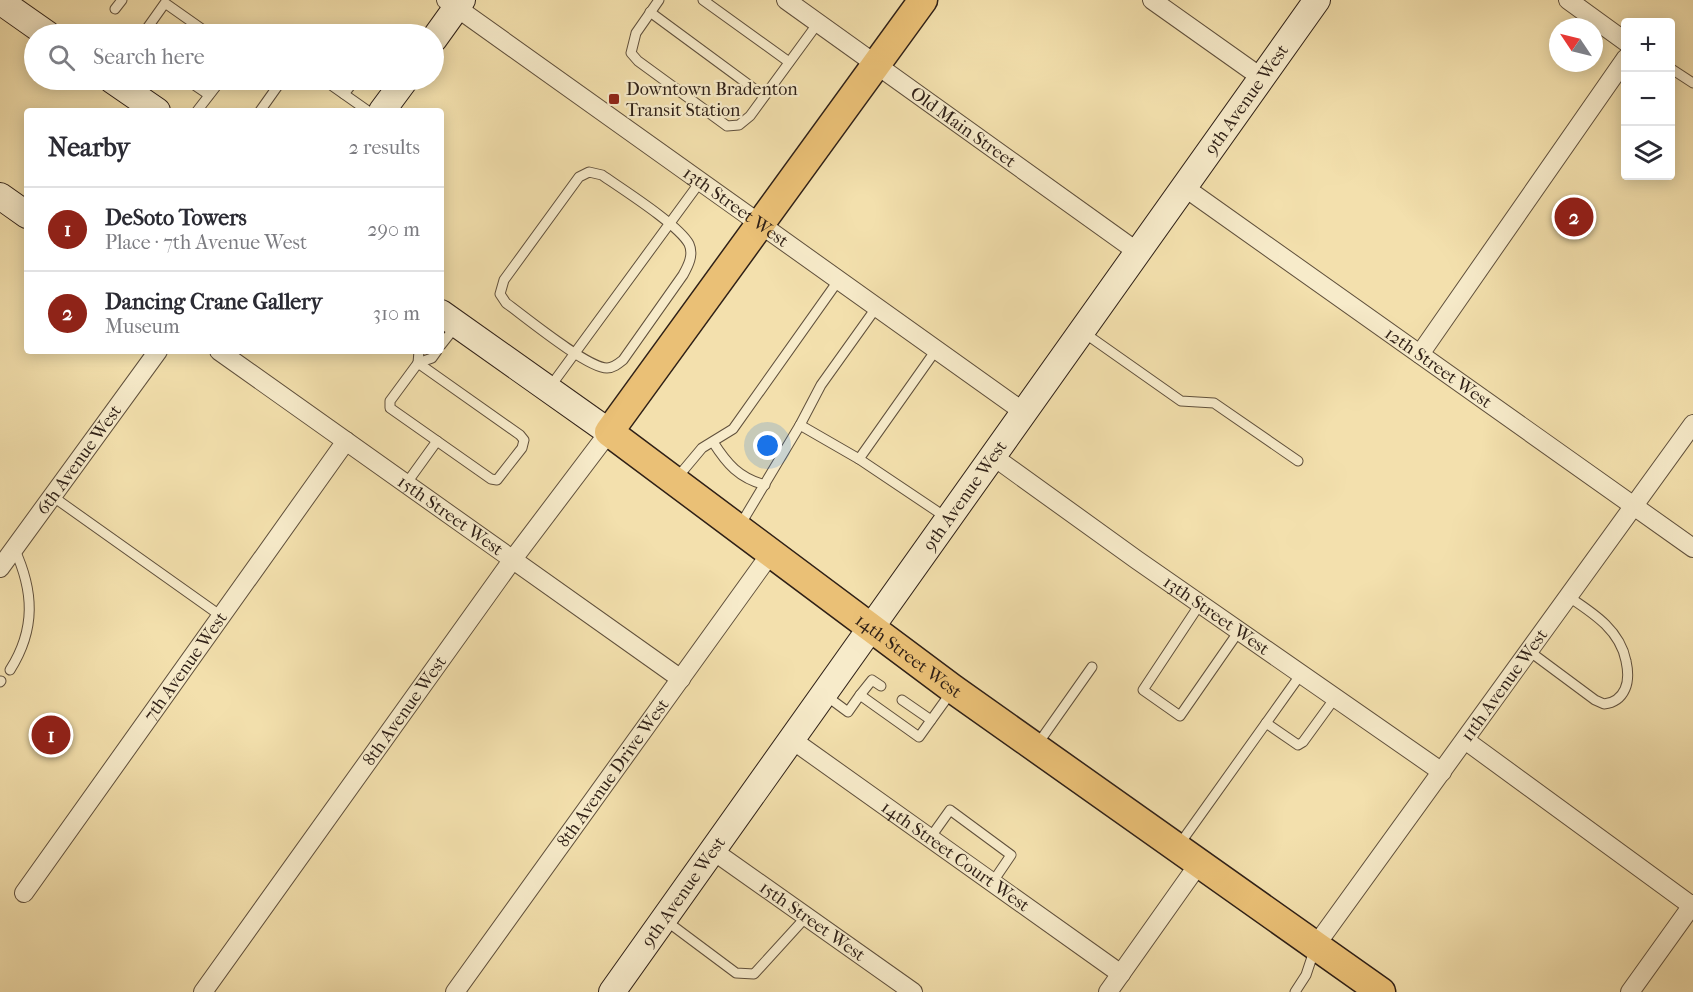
<!DOCTYPE html>
<html lang="en">
<head>
<meta charset="utf-8">
<style>
  body { margin:0; font-family:"IM FELL French Canon",serif; background:#f2f2f3; color:#2b2b33 }
  .controls { position:absolute; right:18px; top:18px; display:grid; overflow:hidden; border-radius:6px; box-shadow:0 3px 15px #0003 }
  .controls button { width:54px; height:54px; display:grid; place-items:center; padding:0; border:0; border-bottom:2px solid #e1e1e2; background:#fff; color:#2b2b33; font:30px sans-serif }
  .compass { position:absolute; left:1549px; top:18px; width:54px; height:54px; border-radius:50%; background:#fff; box-shadow:0 3px 15px #0003; rotate:305deg }
  .you { position:absolute; left:768px; top:446px; width:21px; height:21px; margin:-15px; border:4px solid #fff; border-radius:50%; background:#1a73e8; box-shadow:0 0 0 9px #1a73e833 }
  .badge { display:grid; place-items:center; width:39px; height:39px; border-radius:50%; background:#8f2418; color:#fff; font-size:20px; font-weight:700 }
  .pin { position:absolute; translate:-50% -50%; border:3px solid #fff; box-shadow:0 2px 6px #0006 }
  .list { margin:0; padding:0; list-style:none }
  h2 { display:flex; justify-content:space-between; align-items:center; height:78px; margin:0; padding:0 24px; font-size:26px }
  h2 small { font-size:20px; font-weight:400; color:#7c7c81 }
  .list li { display:grid; grid-template-columns:39px 1fr auto; gap:18px; align-items:center; box-sizing:border-box; height:84px; padding:0 24px; border-top:2px solid #e1e1e2 }
  .list b { display:block; font-size:22px; white-space:nowrap }
  .list p { margin:0; font-size:20px; white-space:nowrap; color:#7c7c81 }
  .list em { font-size:20px; font-style:normal; color:#7c7c81 }
  .icon { flex:none; width:33px; height:33px; fill:none; stroke:currentColor; stroke-width:2; stroke-linecap:round; stroke-linejoin:round }
  .map { position:relative; flex:none; width:1693px; height:992px; overflow:hidden }
  .search { position:absolute; background:#fff; box-shadow:0 3px 15px #0003; left:24px; top:24px; width:420px; height:66px; display:flex; align-items:center; gap:15px; box-sizing:border-box; padding:0 21px; border-radius:33px; color:#7c7c81; font-size:22px }
  .panel { position:absolute; background:#fff; box-shadow:0 3px 15px #0003; left:24px; top:108px; width:420px; height:246px; border-radius:6px }
  .map>svg:first-child { display:block }
  .lines { fill:none; stroke-linecap:round; stroke-linejoin:round }
  .lane-casing { stroke:#60503c; stroke-width:11 }
  .street-casing { stroke:#60503c; stroke-width:20 }
  .secondary-casing { stroke:#2f2017; stroke-width:28 }
  .primary-casing { stroke:#2f2017; stroke-width:31 }
  .lane { stroke:#f7ebca; stroke-width:9 }
  .street { stroke:#f7ebca; stroke-width:18 }
  .secondary { stroke:#f7ebca; stroke-width:26 }
  .primary { stroke:#eac076; stroke-width:28 }
  .poi-dot { fill:#8f2418; stroke:#f7ebca; stroke-width:2 }
  .labels { text-anchor:middle; dominant-baseline:central; stroke-width:4.5; stroke-linejoin:round; paint-order:stroke }
  .poi-label { font-size:18px; fill:#2f2017; stroke:#f7ebca; text-anchor:start }
  .street-label { font-size:18px; fill:#2f2017; stroke:#f7ebca }
</style>
</head>
<body>
<div class="map">
<svg width="1693" height="992" viewBox="0 0 1693 992">
  <rect width="100%" height="100%" fill="#f3e0ad"/>
  <filter id="stains"><feTurbulence type="fractalNoise" baseFrequency=".00333" numOctaves="4"/><feColorMatrix values="0 0 0 0 .2 0 0 0 0 .09 0 0 0 0 .02 0 0 0 .5 -.17"/></filter>
  <radialGradient id="worn" r=".72"><stop offset=".6" stop-color="#630" stop-opacity="0"/><stop offset="1" stop-color="#630" stop-opacity=".3"/></radialGradient>
  <g class="lines">
    <defs>
      <g id="lane">
        <polyline points="659,0 636,33 631,53 638,61 727,126 739,125 750,116 818,23"/>
        <polyline points="703,0 789,62"/>
        <polyline points="115,9 122,0"/>
        <polyline points="650,12 764,96"/>
        <polyline points="143,34 165,3 209,34"/>
        <polyline points="1670,68 1693,83"/>
        <polyline points="187,80 209,95"/>
        <polyline points="324,80 368,111"/>
        <polyline points="344,94 355,80"/>
        <polyline points="197,111 221,80"/>
        <polyline points="260,111 282,80"/>
        <path d="M589,172L602,175C622,189 679,225 689,244C694,255 688,266 683,275L623,360C618,364 613,368 607,368C587,368 524,316 506,303L500,294L504,280L579,177Z"/>
        <polyline points="1083,332 1181,401 1214,403 1298,461"/>
        <polyline points="441,345 456,326"/>
        <polyline points="419,351 418,363 432,358 437,351"/>
        <polygon points="418,363 520,435 524,440 522,448 497,480 491,479 390,408 390,401"/>
        <polyline points="550,387 700,182"/>
        <polyline points="800,425 859,459 947,518"/>
        <path d="M713,442C727,464 739,478 765,485"/>
        <polyline points="859,459 936,350"/>
        <polyline points="676,479 702,448 733,429 838,281"/>
        <polyline points="406,484 437,441"/>
        <polyline points="52,496 221,616"/>
        <polyline points="739,527 800,425 821,385 876,308"/>
        <polyline points="1200,604 1143,690 1180,716 1239,631"/>
        <path d="M1529,651L1595,700L1604,704C1614,703 1621,698 1625,689C1629,680 1628,670 1626,661C1620,630 1593,613 1569,597"/>
        <path d="M10,670C36,629 34,591 14,548"/>
        <polyline points="0,682 1,681"/>
        <polyline points="825,695 848,712 860,695 919,737 952,691"/>
        <polyline points="860,695 872,680 881,686"/>
        <polyline points="902,700 931,720"/>
        <polyline points="1266,723 1298,745 1303,742 1335,698"/>
        <polyline points="1037,745 1092,667"/>
        <polyline points="930,838 950,810 1011,855 992,883"/>
        <polyline points="1179,845 1301,674"/>
        <polyline points="665,920 736,973 754,974 806,917"/>
        <polyline points="1295,992 1306,975 1315,948"/>
      </g>
      <g id="street">
        <path id="s1" d="M446,0L1025,413"/>
        <path id="s2" d="M786,0L1139,253"/>
        <polyline points="1152,0 1262,78"/>
        <polyline points="1568,0 1626,42"/>
        <path id="s3" d="M1184,187L1693,548"/>
        <path id="s4" d="M219,351L681,679"/>
        <polyline points="1420,354 1626,58"/>
        <path id="s5" d="M994,457L1137,560L1442,772"/>
        <path id="s6" d="M0,568L158,351"/>
        <path id="s7" d="M791,739L1121,974"/>
        <polyline points="1465,740 1692,906"/>
        <path id="s8" d="M712,850L913,992"/>
        <path id="s9" d="M24,893L346,441"/>
        <path id="s10" d="M1316,945L1693,424"/>
        <path id="s11" d="M203,992L513,559L609,432"/>
        <path id="s12" d="M455,992L771,553"/>
        <polyline points="1108,992 1200,862"/>
        <polyline points="1630,992 1693,904"/>
      </g>
      <g id="secondary">
        <polyline points="0,1 47,34"/>
        <polyline points="434,39 462,0"/>
        <polyline points="112,80 157,111"/>
        <polyline points="382,111 405,80"/>
        <polyline points="0,196 27,215"/>
        <polyline points="441,313 609,432"/>
        <path id="s13" d="M612,992L1317,0"/>
      </g>
      <g id="primary">
        <path id="s14" d="M923,0L609,432L953,689L1381,992"/>
      </g>
    </defs>
    <use href="#lane" class="lane-casing"/>
    <use href="#street" class="street-casing"/>
    <use href="#secondary" class="secondary-casing"/>
    <use href="#primary" class="primary-casing"/>
    <use href="#lane" class="lane"/>
    <use href="#street" class="street"/>
    <use href="#secondary" class="secondary"/>
    <use href="#primary" class="primary"/>
  </g>
  <rect class="poi-dot" x="608" y="93" width="12" height="12" rx="3"/>
  <g class="labels">
    <g class="poi-label">
      <text x="626" y="89">Downtown Bradenton<tspan x="626" dy="21">Transit Station</tspan></text>
    </g>
    <g class="street-label">
      <text stroke="none"><textPath href="#s13" startOffset="1095">9th Avenue West</textPath></text>
      <text stroke="none"><textPath href="#s2" startOffset="218">Old Main Street</textPath></text>
      <text stroke="none"><textPath href="#s1" startOffset="356">13th Street West</textPath></text>
      <text stroke="none"><textPath href="#s3" startOffset="312">12th Street West</textPath></text>
      <text stroke="none"><textPath href="#s6" startOffset="134">6th Avenue West</textPath></text>
      <text stroke="none"><textPath href="#s13" startOffset="609">9th Avenue West</textPath></text>
      <text stroke="none"><textPath href="#s4" startOffset="284">15th Street West</textPath></text>
      <text stroke="none"><textPath href="#s5" startOffset="273">13th Street West</textPath></text>
      <text stroke="none"><textPath href="#s14" startOffset="908">14th Street West</textPath></text>
      <text stroke="none"><textPath href="#s9" startOffset="278">7th Avenue West</textPath></text>
      <text stroke="none"><textPath href="#s10" startOffset="321">11th Avenue West</textPath></text>
      <text stroke="none"><textPath href="#s11" startOffset="346">8th Avenue West</textPath></text>
      <text stroke="none"><textPath href="#s12" startOffset="270">8th Avenue Drive West</textPath></text>
      <text stroke="none"><textPath href="#s7" startOffset="202">14th Street Court West</textPath></text>
      <text stroke="none"><textPath href="#s13" startOffset="123">9th Avenue West</textPath></text>
      <text stroke="none"><textPath href="#s8" startOffset="123">15th Street West</textPath></text>
    </g>
  </g>
  <rect width="100%" height="100%" filter="url(#stains)"/>
  <rect width="100%" height="100%" fill="url(#worn)"/>
</svg>
<div class="controls">
<button>+</button>
<button>−</button>
<button><svg class="icon" aria-label="layers" viewBox="0 0 24 24"><path d="M12 4l9 5-9 5-9-5zM3 14l9 5 9-5"/></svg></button>
</div>
<svg class="compass" viewBox="-18 -18 36 36"><path d="M0-13l5 13h-10z" fill="#e53935"/><path d="M0 13l5-13h-10z" fill="#7c7c81"/></svg>
<div class="you"></div>
<div class="pin badge" style="left:51px;top:735px">1</div>
<div class="pin badge" style="left:1574px;top:217px">2</div>
<div class="search"><svg class="icon" aria-label="search" viewBox="0 0 24 24"><circle cx="10" cy="10" r="6"/><path d="M15 15l6 6"/></svg>Search here</div>
<section class="panel">
<h2>Nearby<small>2 results</small></h2>
<ul class="list">
<li><span class="badge">1</span><div><b>DeSoto Towers</b><p>Place · 7th Avenue West</p></div><em>290 m</em></li>
<li><span class="badge">2</span><div><b>Dancing Crane Gallery</b><p>Museum</p></div><em>310 m</em></li>
</ul>
</section>
</div>
</body>
</html>
